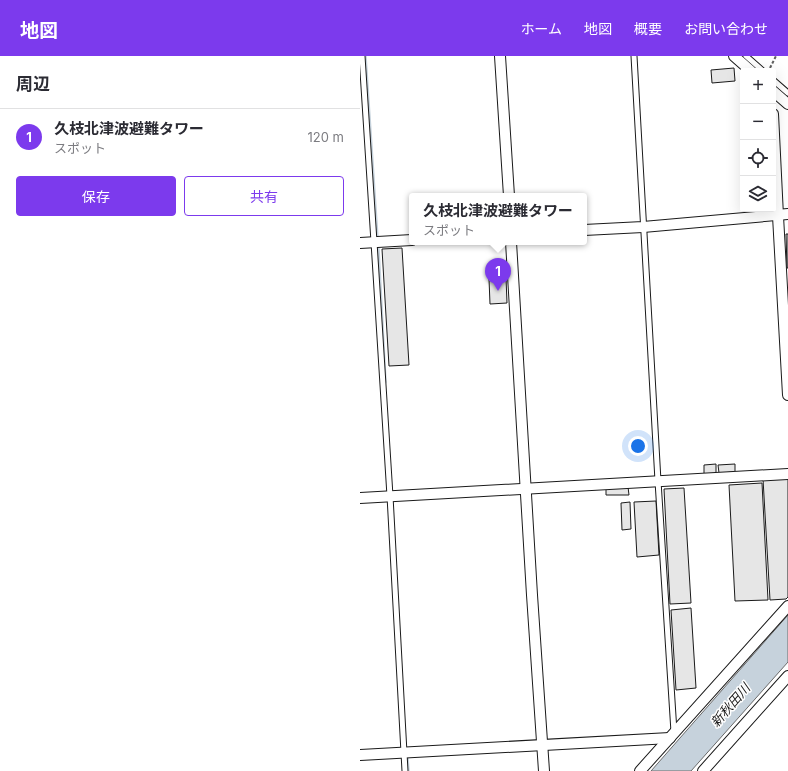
<!DOCTYPE html>
<html lang="ja">
<head>
<meta charset="utf-8">
<style>
  body { margin:0; font-family:Inter,"Noto Sans JP",sans-serif; background:#f2f2f3; color:#2b2b33 }
  .controls { position:absolute; right:12px; top:12px; display:grid; overflow:hidden; border-radius:4px; box-shadow:0 4px 16px #0002 }
  .controls button { width:36px; height:36px; display:grid; place-items:center; padding:0; border:0; border-bottom:1px solid #e1e1e2; background:#fff; color:#2b2b33; font:20px sans-serif }
  .you { position:absolute; left:278px; top:390px; width:14px; height:14px; margin:-10px; border:3px solid #fff; border-radius:50%; background:#1a73e8; box-shadow:0 0 0 6px #1a73e833 }
  .badge { display:grid; place-items:center; width:26px; height:26px; border-radius:50%; background:#7c3aed; color:#fff; font-size:13px; font-weight:700 }
  .pin { position:absolute; translate:-50% -33px; filter:drop-shadow(0 1px 2px #0008) }
  .pin::after { content:''; position:absolute; top:21px; width:14px; height:12px; background:inherit; clip-path:polygon(0 0,100% 0,50% 100%) }
  .popup { position:absolute; left:49px; top:137px; width:178px; height:52px; box-sizing:border-box; display:grid; place-content:center; border-radius:4px; background:#fff; filter:drop-shadow(0 1px 3px #0005); font-size:13px; white-space:nowrap; color:#7c7c81 }
  .popup b { font-size:15px; color:#2b2b33 }
  .popup::after { content:''; position:absolute; left:50%; top:100%; margin-left:-8px; border:8px solid transparent; border-top-color:#fff }
  .list { margin:0; padding:0; list-style:none }
  h2 { display:flex; justify-content:space-between; align-items:center; height:52px; margin:0; padding:0 16px; font-size:17px }
  h2 small { font-size:13px; font-weight:400; color:#7c7c81 }
  .list li { display:grid; grid-template-columns:26px 1fr auto; gap:12px; align-items:center; box-sizing:border-box; height:56px; padding:0 16px; border-top:1px solid #e1e1e2 }
  .list b { display:block; font-size:15px; white-space:nowrap }
  .list p { margin:0; font-size:13px; white-space:nowrap; color:#7c7c81 }
  .list em { font-size:13px; font-style:normal; color:#7c7c81 }
  .actions { display:flex; gap:8px; padding:12px 16px }
  .actions a { flex:1; padding:9px 0; border:1px solid #7c3aed; border-radius:4px; text-align:center; font-size:14px; color:#7c3aed }
  .actions .main { background:#7c3aed; color:#fff }
  .icon { flex:none; width:22px; height:22px; fill:none; stroke:currentColor; stroke-width:2; stroke-linecap:round; stroke-linejoin:round }
  .map { position:relative; flex:none; width:428px; height:715px; overflow:hidden }
  header { display:flex; align-items:center; gap:24px; box-sizing:border-box; height:56px; padding:0 20px; background:#7c3aed; color:#fff }
  header strong { font-size:19px }
  nav { display:flex; gap:22px; margin-inline-start:auto; font-size:14px }
  main { display:flex }
  aside { flex:1; background:#fff }
  .map>svg:first-child { display:block }
  .water { fill:#c6d2dc; stroke:#6a6a6a }
  .lines { fill:none; stroke-linecap:round; stroke-linejoin:round }
  .stream { stroke:#c6d2dc; stroke-width:3.5 }
  .building { fill:#e6e6e6; stroke:#1a1a1a }
  .lane-casing { stroke:#1a1a1a; stroke-width:7 }
  .street-casing { stroke:#1a1a1a; stroke-width:12 }
  .path { stroke:#5f5f5f; stroke-width:2; stroke-dasharray:3 2; stroke-linecap:butt }
  .lane { stroke:#fff; stroke-width:5 }
  .street { stroke:#fff; stroke-width:10 }
  .labels { text-anchor:middle; dominant-baseline:central; stroke-width:3; stroke-linejoin:round; paint-order:stroke }
  .water-label { font-size:13px; font-style:italic; fill:#1a1a1a; stroke:#fff }
</style>
</head>
<body>
<header>
<strong>地図</strong>
<nav><a>ホーム</a><a>地図</a><a>概要</a><a>お問い合わせ</a></nav>
</header>
<main>
<aside>
<h2>周辺<small></small></h2>
<ul class="list">
<li><span class="badge">1</span><div><b>久枝北津波避難タワー</b><p>スポット</p></div><em>120 m</em></li>
</ul>
<div class="actions"><a class="main">保存</a><a>共有</a></div>
</aside>
<div class="map">
<svg width="428" height="715" viewBox="0 0 428 715">
  <rect width="100%" height="100%" fill="#fff"/>
  <polygon class="water" points="428,559 428,606 331,715 291,715"/>
  <g class="lines">
    <g class="stream">
      <polyline points="5,0 17,182"/>
      <polyline points="392,10 398,15"/>
      <polyline points="18,193 25,326"/>
      <polyline points="47,701 48,715"/>
    </g>
  </g>
  <g class="building">
    <polygon points="374,12 375,25 352,27 351,14"/>
    <polygon points="426,178 428,178 428,212 427,212"/>
    <polygon points="42,192 49,309 29,310 22,193"/>
    <polygon points="146,222 147,247 130,248 129,223"/>
    <polygon points="356,408 356,418 344,418 344,409"/>
    <polygon points="375,408 375,416 359,417 358,409"/>
    <polygon points="428,422 428,541 426,543 410,544 403,423"/>
    <polygon points="402,427 408,544 375,545 369,429"/>
    <polygon points="246,431 268,431 269,439 246,439"/>
    <polygon points="324,432 331,547 310,548 304,433"/>
    <polygon points="296,445 299,499 277,501 274,446"/>
    <polygon points="270,446 271,473 262,474 261,447"/>
    <polygon points="331,552 336,632 316,634 311,554"/>
  </g>
  <g class="lines">
    <defs>
      <g id="lane">
        <polyline points="2,0 14,186 30,440 45,715"/>
        <polyline points="274,0 298,425 314,676"/>
        <polyline points="386,0 403,15"/>
        <polyline points="413,24 428,37"/>
      </g>
      <g id="street">
        <polyline points="140,0 149,140"/>
        <polyline points="374,0 391,15"/>
        <polyline points="413,35 428,48"/>
        <polyline points="413,58 418,160 428,339"/>
        <polyline points="224,174 283,171 428,158"/>
        <polyline points="151,186 172,539 184,715"/>
        <polyline points="0,187 52,184"/>
        <polyline points="0,442 428,418"/>
        <polyline points="0,699 310,682"/>
        <polyline points="280,715 428,550"/>
        <polyline points="343,715 428,620"/>
      </g>
    </defs>
    <use href="#lane" class="lane-casing"/>
    <use href="#street" class="street-casing"/>
    <polyline class="path" points="410,12 416,0"/>
    <use href="#lane" class="lane"/>
    <use href="#street" class="street"/>
  </g>
  <g class="labels">
    <g class="water-label">
      <text transform="translate(370 649) rotate(-49)">新秋田川</text>
    </g>
  </g>
</svg>
<div class="controls">
<button>+</button>
<button>−</button>
<button><svg class="icon" aria-label="locate" viewBox="0 0 24 24"><circle cx="12" cy="12" r="6"/><path d="M12 2v4M12 18v4M2 12h4M18 12h4"/></svg></button>
<button><svg class="icon" aria-label="layers" viewBox="0 0 24 24"><path d="M12 4l9 5-9 5-9-5zM3 14l9 5 9-5"/></svg></button>
</div>
<div class="you"></div>
<div class="pin badge" style="left:138px;top:235px">1</div>
<div class="popup"><b>久枝北津波避難タワー</b>スポット</div>
</div>
</main>
</body>
</html>
